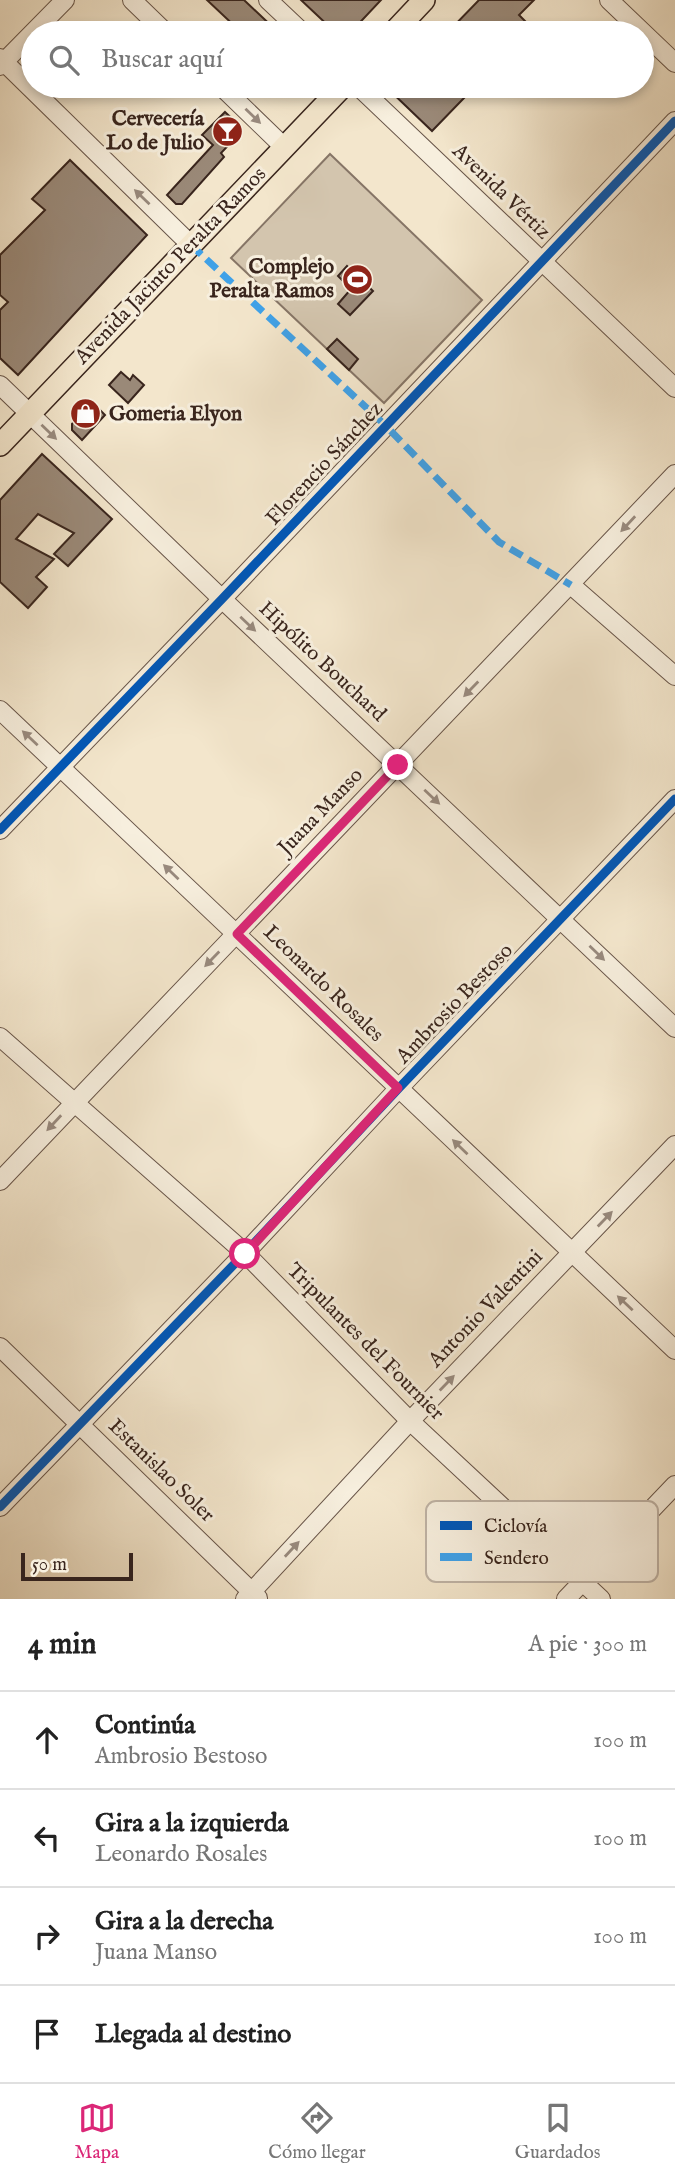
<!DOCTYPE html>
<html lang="es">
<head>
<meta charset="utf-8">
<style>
  body { margin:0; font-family:"IM FELL English",serif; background:#f6f6f6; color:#222 }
  .scale { position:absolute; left:21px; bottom:18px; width:112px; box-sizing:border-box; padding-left:7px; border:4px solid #39251d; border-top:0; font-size:19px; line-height:24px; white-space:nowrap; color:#39251d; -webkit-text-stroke:5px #f7efde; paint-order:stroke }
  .stop { position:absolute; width:21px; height:21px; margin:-16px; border:5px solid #db2777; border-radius:50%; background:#fff }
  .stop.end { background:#db2777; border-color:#fff; box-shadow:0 2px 7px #0008 }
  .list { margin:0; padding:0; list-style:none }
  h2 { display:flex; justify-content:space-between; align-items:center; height:91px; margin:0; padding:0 28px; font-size:30px }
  h2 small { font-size:23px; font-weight:400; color:#767676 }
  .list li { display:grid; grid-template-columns:46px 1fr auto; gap:21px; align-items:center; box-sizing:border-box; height:98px; padding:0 28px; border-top:2px solid #e0e0e0 }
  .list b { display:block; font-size:26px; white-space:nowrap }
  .list p { margin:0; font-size:23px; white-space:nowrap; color:#767676 }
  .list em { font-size:23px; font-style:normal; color:#767676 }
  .icon { flex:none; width:38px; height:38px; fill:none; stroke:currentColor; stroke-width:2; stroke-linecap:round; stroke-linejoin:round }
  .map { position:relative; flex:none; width:675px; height:1599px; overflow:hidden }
  .search { position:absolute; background:#fff; box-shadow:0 4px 10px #0003; left:21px; right:21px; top:21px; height:77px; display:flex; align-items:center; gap:18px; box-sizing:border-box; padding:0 24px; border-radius:38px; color:#767676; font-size:26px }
  .sheet { height:483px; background:#fff }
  nav { display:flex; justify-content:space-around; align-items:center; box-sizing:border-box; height:98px; border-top:2px solid #e0e0e0; background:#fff; font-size:19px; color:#767676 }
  nav a { display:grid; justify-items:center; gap:4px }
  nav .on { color:#db2777 }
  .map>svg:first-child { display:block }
  .green { fill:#d3c5ae; stroke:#867566; stroke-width:2 }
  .building { fill:#9a8978; stroke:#39251d; stroke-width:2 }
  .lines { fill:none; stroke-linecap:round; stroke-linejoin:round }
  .minor-casing { stroke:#685549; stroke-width:20 }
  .major-casing { stroke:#39251d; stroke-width:24 }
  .minor { stroke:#f7efde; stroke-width:18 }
  .major { stroke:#f3e6cc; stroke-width:21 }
  .quiet { stroke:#3fa2ea; stroke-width:7; stroke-dasharray:14 7; stroke-linecap:butt }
  .cycleway-casing { stroke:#f7efde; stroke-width:13 }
  .cycleway { stroke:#0057b8; stroke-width:9 }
  .oneway { fill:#988a7e }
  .route { stroke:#db2777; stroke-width:9 }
  .labels { text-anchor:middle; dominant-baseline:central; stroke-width:6; stroke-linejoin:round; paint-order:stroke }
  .poi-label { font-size:21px; font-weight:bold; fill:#39251d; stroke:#f7efde; text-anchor:end }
  .street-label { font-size:21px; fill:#39251d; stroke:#f7efde }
  .key { fill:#f7efde; stroke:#beb2a4; stroke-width:2 }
  .key-label { font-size:19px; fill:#39251d }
</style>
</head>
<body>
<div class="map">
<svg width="675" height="1599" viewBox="0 0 675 1599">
  <rect width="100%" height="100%" fill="#f3e6cc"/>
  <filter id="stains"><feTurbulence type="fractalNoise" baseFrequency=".00286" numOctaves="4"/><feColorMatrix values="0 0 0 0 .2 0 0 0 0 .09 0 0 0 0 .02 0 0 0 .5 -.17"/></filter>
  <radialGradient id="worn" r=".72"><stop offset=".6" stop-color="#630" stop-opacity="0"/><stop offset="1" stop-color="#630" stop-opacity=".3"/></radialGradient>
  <polygon class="green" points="330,154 482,300 384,403 231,258"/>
  <g class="building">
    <polygon points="207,0 244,0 279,33 242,33"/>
    <polygon points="301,0 381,0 350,33 336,33"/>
    <polygon points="479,0 534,0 519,15 528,24 520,33 447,33"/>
    <polygon points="385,86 451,86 464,98 432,131"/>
    <polygon points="225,112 241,127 239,134 221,153 224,157 182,204 176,204 167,195 213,145 202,135"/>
    <polygon points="70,160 147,235 18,375 0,358 0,310 8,302 0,295 0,255 45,210 32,199"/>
    <polygon points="347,266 373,291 350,315 338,304 351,289 338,276"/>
    <polygon points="337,339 358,359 349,370 327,349"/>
    <polygon points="121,372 130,380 133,375 144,385 128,403 109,385"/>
    <polygon points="92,402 105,415 82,440 72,430 72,424"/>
    <polygon points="42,454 112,519 68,566 54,554 74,533 38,514 16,539 54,559 36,577 47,587 28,608 0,582 0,500"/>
  </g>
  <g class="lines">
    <defs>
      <g id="minor">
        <polyline points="132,0 166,33"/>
        <polyline points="268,0 303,33"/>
        <polyline points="609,0 675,63"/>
        <polyline points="0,58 191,245"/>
        <polyline points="0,66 65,0"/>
        <polyline points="221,86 284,147"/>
        <polyline points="358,86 675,388"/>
        <polyline points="0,385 222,599 675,1028"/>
        <polyline points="571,585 675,676"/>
        <polyline points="0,710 675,1350"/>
        <polyline points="0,830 222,599 675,121"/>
        <polyline points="0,1037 245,1253 410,1421 601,1599"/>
        <polyline points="0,1181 675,474"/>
        <polyline points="0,1347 258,1598"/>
        <polyline points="0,1507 245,1253 399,1088 675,799"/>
        <polyline points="245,1599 410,1421 675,1145"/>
        <polyline points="566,1599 675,1485"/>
      </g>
      <g id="major">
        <polyline points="393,33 424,0"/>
        <polyline points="0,445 343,86"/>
      </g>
    </defs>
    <use href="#minor" class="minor-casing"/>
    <use href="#major" class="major-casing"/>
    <use href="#minor" class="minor"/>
    <use href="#major" class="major"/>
    <polyline class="quiet" points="191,245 385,425 499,542 571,585"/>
    <defs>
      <g id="cycleway">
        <polyline points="0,830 222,599 675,121"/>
        <polyline points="0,1507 245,1253 399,1088 675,799"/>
      </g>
    </defs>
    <use href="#cycleway" class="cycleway-casing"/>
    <use href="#cycleway" class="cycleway"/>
  </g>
  <defs><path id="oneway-solid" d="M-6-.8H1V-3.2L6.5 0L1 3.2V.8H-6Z" transform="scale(1.75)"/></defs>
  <g class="oneway">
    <use href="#oneway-solid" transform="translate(253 116) rotate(44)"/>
    <use href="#oneway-solid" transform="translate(142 197) rotate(-136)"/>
    <use href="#oneway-solid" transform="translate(49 432) rotate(44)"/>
    <use href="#oneway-solid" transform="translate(628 524) rotate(133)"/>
    <use href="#oneway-solid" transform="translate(248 624) rotate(43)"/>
    <use href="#oneway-solid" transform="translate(471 689) rotate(134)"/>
    <use href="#oneway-solid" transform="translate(30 738) rotate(-137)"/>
    <use href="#oneway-solid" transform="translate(432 797) rotate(43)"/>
    <use href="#oneway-solid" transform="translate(171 872) rotate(-136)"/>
    <use href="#oneway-solid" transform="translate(597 953) rotate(44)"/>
    <use href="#oneway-solid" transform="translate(212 959) rotate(134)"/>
    <use href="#oneway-solid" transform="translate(54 1123) rotate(133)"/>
    <use href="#oneway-solid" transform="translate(460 1147) rotate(-136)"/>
    <use href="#oneway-solid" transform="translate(605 1219) rotate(-46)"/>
    <use href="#oneway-solid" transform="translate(625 1303) rotate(-137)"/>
    <use href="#oneway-solid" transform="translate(447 1383) rotate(-46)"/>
    <use href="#oneway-solid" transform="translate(292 1549) rotate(-47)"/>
  </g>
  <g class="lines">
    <polyline class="route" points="245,1254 398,1088 237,934 398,765"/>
  </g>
  <defs>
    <symbol id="bar-disc" viewBox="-11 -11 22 22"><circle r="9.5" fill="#8f2418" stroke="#f7efde"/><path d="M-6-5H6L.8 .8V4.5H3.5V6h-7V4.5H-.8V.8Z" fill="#fff"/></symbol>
    <symbol id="stadium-disc" viewBox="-11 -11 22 22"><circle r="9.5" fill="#8f2418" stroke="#f7efde"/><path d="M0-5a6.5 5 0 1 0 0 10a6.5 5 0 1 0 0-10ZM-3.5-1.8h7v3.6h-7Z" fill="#fff"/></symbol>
    <symbol id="shop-disc" viewBox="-11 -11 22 22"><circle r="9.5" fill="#8f2418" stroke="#f7efde"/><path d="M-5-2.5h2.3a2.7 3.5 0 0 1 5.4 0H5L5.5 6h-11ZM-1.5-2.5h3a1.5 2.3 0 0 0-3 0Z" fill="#fff"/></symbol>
  </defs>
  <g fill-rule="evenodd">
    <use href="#bar-disc" x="210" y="114" width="35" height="35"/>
    <use href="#stadium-disc" x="340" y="262" width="35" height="35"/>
    <use href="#shop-disc" x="68" y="396" width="35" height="35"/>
  </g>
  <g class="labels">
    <g class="poi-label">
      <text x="204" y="119">Cervecería<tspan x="204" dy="24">Lo de Julio</tspan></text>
      <text x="334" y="267">Complejo<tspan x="334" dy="24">Peralta Ramos</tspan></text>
      <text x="109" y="414" text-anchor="start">Gomeria Elyon</text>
    </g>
    <g class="street-label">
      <text transform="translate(501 192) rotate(44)">Avenida Vértiz</text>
      <text transform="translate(171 266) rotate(-46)">Avenida Jacinto Peralta Ramos</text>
      <text transform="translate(325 464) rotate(-47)">Florencio Sánchez</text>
      <text transform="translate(322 662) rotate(43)">Hipólito Bouchard</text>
      <text transform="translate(321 812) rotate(-46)">Juana Manso</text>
      <text transform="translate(323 984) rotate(44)">Leonardo Rosales</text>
      <text transform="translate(455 1004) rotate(-46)">Ambrosio Bestoso</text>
      <text transform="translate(486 1309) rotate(-46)">Antonio Valentini</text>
      <text transform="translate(365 1342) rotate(45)">Tripulantes del Fournier</text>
      <text transform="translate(161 1471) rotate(44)">Estanislao Soler</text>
    </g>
  </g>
  <rect x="426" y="1501" width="232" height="81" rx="10" class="key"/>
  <rect x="440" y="1521" width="32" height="9" fill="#0057b8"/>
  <rect x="440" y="1553" width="32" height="8" fill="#3fa2ea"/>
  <g class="key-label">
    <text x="484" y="1532">Ciclovía</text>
    <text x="484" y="1564">Sendero</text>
  </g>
  <rect width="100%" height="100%" filter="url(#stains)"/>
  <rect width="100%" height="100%" fill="url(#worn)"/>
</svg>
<div class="scale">50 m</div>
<div class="stop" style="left:245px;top:1254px"></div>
<div class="stop end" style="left:398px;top:765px"></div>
<div class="search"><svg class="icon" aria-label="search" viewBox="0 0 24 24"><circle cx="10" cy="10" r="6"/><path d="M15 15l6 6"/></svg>Buscar aquí</div>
</div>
<section class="sheet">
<h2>4 min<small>A pie · 300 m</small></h2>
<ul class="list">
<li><svg class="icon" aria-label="ahead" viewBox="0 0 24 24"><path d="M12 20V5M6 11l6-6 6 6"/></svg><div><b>Continúa</b><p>Ambrosio Bestoso</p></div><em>100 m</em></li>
<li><svg class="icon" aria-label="left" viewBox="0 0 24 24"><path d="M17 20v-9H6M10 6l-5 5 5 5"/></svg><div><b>Gira a la izquierda</b><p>Leonardo Rosales</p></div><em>100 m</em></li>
<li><svg class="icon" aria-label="right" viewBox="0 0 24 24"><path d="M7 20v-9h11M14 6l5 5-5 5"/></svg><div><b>Gira a la derecha</b><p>Juana Manso</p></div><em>100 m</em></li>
<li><svg class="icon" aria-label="arrive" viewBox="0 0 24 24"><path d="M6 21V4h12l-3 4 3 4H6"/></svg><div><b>Llegada al destino</b></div></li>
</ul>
</section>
<nav>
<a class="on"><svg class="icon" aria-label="map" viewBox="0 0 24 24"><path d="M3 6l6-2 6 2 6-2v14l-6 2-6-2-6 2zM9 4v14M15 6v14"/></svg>Mapa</a>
<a><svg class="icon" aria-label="directions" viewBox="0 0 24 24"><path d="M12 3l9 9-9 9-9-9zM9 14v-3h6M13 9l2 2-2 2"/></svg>Cómo llegar</a>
<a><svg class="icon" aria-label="saved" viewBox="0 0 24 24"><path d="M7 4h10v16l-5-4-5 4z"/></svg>Guardados</a>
</nav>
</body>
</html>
